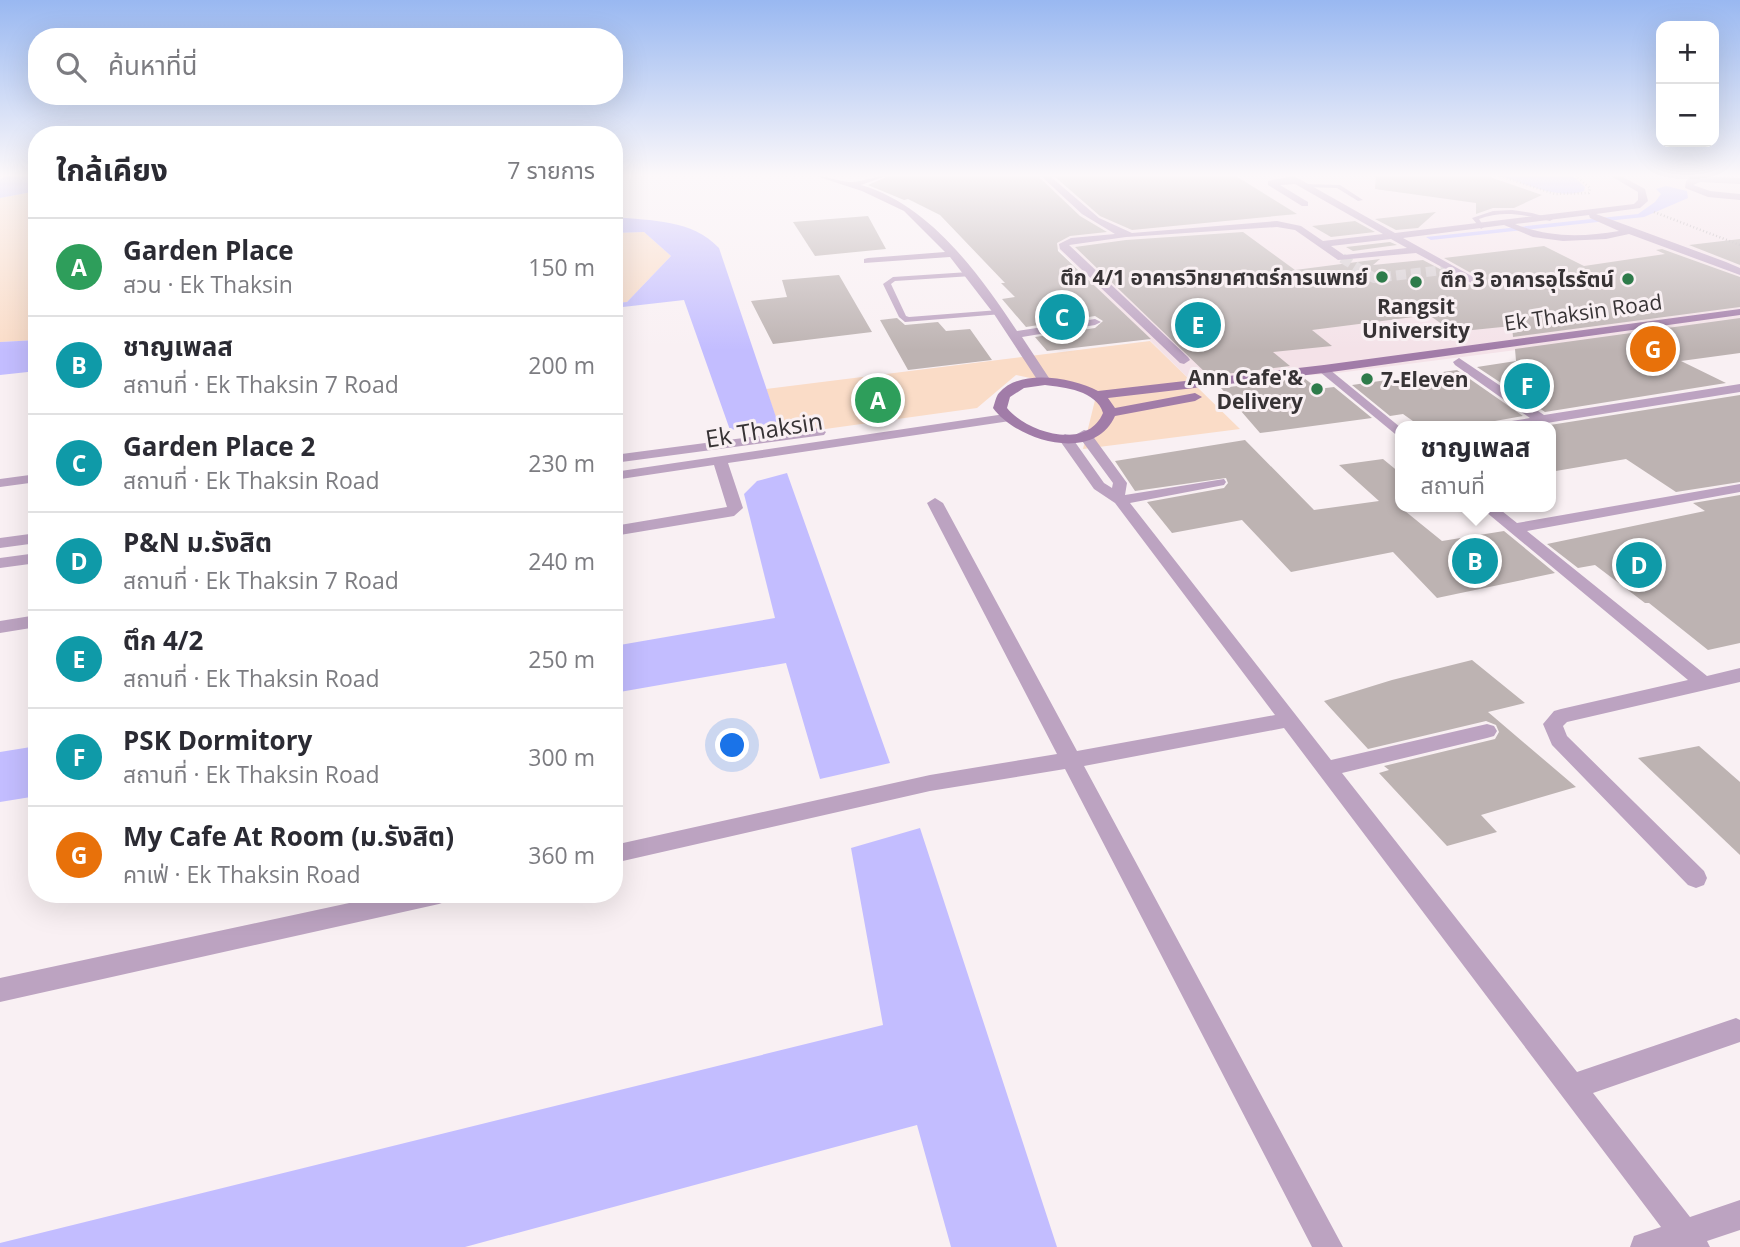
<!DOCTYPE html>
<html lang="th">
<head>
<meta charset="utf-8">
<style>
  body { margin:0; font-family:"Open Sans","Noto Sans Thai",sans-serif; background:#f2f2f3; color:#2b2b33 }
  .controls { position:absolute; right:21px; top:21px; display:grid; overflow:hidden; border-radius:14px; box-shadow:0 7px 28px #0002 }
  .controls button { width:63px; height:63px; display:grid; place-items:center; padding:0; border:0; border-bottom:2px solid #e1e1e2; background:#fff; color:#2b2b33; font:35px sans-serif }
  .you { position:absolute; left:733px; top:746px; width:24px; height:24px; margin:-18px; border:5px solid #fff; border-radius:50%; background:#1a73e8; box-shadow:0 0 0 10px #1a73e833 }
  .badge { display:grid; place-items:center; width:46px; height:46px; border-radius:50%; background:#b45309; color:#fff; font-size:23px; font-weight:700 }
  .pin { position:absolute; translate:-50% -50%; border:4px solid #fff; box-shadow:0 2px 7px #0006 }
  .popup { position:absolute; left:1395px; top:421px; width:161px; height:91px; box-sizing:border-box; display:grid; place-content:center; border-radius:14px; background:#fff; filter:drop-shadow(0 2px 5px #0005); font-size:23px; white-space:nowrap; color:#7c7c81 }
  .popup b { font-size:26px; color:#2b2b33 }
  .popup::after { content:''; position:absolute; left:50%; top:100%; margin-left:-14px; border:14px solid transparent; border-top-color:#fff }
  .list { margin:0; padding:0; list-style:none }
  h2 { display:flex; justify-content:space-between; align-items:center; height:91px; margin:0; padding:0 28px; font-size:30px }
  h2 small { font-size:23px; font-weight:400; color:#7c7c81 }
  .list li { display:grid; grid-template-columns:46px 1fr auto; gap:21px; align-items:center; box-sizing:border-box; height:98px; padding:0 28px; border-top:2px solid #e1e1e2 }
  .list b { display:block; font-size:26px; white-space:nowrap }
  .list p { margin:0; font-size:23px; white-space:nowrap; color:#7c7c81 }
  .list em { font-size:23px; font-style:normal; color:#7c7c81 }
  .icon { flex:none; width:38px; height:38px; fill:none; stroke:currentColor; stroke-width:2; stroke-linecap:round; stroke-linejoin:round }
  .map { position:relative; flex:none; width:1740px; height:1247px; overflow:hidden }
  .search { position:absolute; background:#fff; box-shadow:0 7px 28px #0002; left:28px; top:28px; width:595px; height:77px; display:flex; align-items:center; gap:18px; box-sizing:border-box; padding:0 24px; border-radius:28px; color:#7c7c81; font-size:26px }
  .panel { position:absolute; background:#fff; box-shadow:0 7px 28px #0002; left:28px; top:126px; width:595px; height:777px; border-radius:28px }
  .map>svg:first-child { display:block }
  .built { fill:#f4e2e8 }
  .green { fill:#fadcc7 }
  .water { fill:#c3bdff }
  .building { fill:#bdb3b2 }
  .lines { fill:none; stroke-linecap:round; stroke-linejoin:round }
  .street-tunnel { stroke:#d2cacd; stroke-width:10; stroke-dasharray:10 5; stroke-linecap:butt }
  .path { stroke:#b2aaad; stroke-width:2.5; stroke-dasharray:1 2.5; stroke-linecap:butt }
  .lane { fill:#bca3c1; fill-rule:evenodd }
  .street { fill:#bca3c1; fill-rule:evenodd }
  .secondary { fill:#a17ca8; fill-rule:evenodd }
  .poi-dot { fill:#2e7b4a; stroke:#f9f0f3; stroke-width:2.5 }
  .labels { text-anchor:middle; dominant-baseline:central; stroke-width:6; stroke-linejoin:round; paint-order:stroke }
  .far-poi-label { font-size:21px; font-weight:bold; fill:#373335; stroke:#f9f0f3; text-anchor:end }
  .far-street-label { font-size:21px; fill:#373335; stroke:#f9f0f3 }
  .street-label { font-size:24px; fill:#373335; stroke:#f9f0f3 }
</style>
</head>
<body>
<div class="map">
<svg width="1740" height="1247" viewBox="0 0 1740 1247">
  <rect width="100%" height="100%" fill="#f9f0f3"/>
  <polygon class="built" points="981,176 1740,176 1740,321 1330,374 1191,381 1045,236"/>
  <g class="green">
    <polygon points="37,191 37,340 0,342 0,198"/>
    <polygon points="644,232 671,256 627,302 614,303 614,233"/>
    <polygon points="1150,341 1240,429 1083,449 1097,392 1016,375 977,408 782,435 766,389"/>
  </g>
  <g class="water">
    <polygon points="7,176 37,176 37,191 0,198 0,179"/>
    <path d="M1502,176H1573L1585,187L1584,191C1559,200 1525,184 1502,176Z"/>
    <polygon points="1666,186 1687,191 1688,198 1644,217 1431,240 1426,237 1638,214 1655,202 1661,194 1656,189"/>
    <path d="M614,217C652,221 692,219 719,248L778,423L730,430L684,300L614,308V303L627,302L671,256L644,232L614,233Z"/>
    <polygon points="37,340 37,371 0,375 0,342"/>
    <polygon points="787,473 890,763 820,779 786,663 614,693 614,646 775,618 744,494 757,481"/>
    <polygon points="37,746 37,796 0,802 0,752"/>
    <polygon points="920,828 1057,1247 951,1247 917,1125 465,1247 0,1247 0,1243 883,1025 851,848"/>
  </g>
  <g class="building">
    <polygon points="889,176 1038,176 1080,216 1107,232 1070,236 1057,243 1058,251 1151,339 1047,351 1035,337 1095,328 1103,321 1095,316 1026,327 1002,299 1015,297 1001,283 1005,283 940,215 908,199 904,200 868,185"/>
    <polygon points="1054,176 1236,176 1297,214 1132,230 1100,216"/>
    <polygon points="1376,176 1487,176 1542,195 1514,208 1493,208 1476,214 1476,203 1375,189"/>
    <polygon points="1436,212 1418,228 1396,230 1375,219"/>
    <polygon points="868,216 886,249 815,256 793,222"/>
    <polygon points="1355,221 1375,232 1331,237 1312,226"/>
    <polygon points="1243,232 1295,270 1380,259 1373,265 1423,260 1474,287 1479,285 1478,277 1444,258 1544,246 1584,266 1665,254 1656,250 1662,249 1740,277 1740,307 1513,337 1512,326 1453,332 1429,315 1312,330 1332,346 1273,352 1290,366 1209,376 1075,247 1126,240"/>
    <polygon points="1740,239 1740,265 1689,245"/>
    <polygon points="1390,242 1397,245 1353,251 1346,247"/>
    <polygon points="839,275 872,332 773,344 751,301 787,297 782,280"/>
    <polygon points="897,318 905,325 938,322 946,331 970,329 992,360 908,370 880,320"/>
    <polygon points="1740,318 1740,353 1681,361 1726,383 1545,412 1477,367 1516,361 1515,349"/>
    <polygon points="1457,370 1523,416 1467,426 1420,426 1403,414 1390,416 1352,385"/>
    <polygon points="1304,378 1318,389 1334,387 1372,418 1260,433 1221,388"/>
    <polygon points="1740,395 1740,482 1676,492 1626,459 1550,472 1550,425"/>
    <polygon points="1245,440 1314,510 1379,501 1339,465 1383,459 1400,473 1400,507 1442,541 1504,531 1555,573 1437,598 1393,552 1291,572 1242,520 1172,533 1147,502 1224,488 1228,483 1226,478 1135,491 1115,461"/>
    <polygon points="1740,495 1740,643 1708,650 1649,603 1645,603 1595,565 1578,568 1547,544 1705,511 1693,503"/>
    <polygon points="1472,660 1525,703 1488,712 1576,787 1481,815 1497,832 1447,846 1379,773 1389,770 1384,766 1495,739 1499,732 1496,725 1486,721 1368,749 1324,701 1392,680"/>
    <polygon points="1699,746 1740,782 1740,855 1638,758"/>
  </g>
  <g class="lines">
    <polyline class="street-tunnel" points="1342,258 1374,278 1452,269"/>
    <g class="path">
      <polyline points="1500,176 1555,194 1589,193 1590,188 1576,176"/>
      <polyline points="1525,176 1542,176"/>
      <polyline points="1654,212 1740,245"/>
    </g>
    <g class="lane">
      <polygon points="1306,184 1340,185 1363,200 1358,201 1337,188 1304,187"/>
      <path d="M1512,210L1532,213L1553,219L1550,221C1527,215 1502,210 1479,219L1484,227L1481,229L1472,218L1493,211Z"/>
      <polygon points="969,272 973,274 972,276 895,281 891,284 906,316 909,317 999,310 1003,312 1002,314 905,322 899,317 883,284 893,277"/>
    </g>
    <g class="street">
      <path d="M816,176C828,176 839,182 851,182C863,182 874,176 886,176L861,185C930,205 979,274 1017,331L1095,319L1101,322L1095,325L1022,337L1051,381L1050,384H1040L994,314L950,257L864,263V259L868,258L945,252L904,211L862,191Z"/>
      <path d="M1041,176H1050L1099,218L1132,233L1277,221L1301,226L1323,241L1383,234L1295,184L1280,185L1308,202V206H1302L1268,185V181L1294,176L1395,233L1634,204L1638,200V192L1611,176H1621L1645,189L1648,201L1640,208L1596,214L1726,262L1740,268V275L1629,234L1606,239L1563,241L1533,237L1504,225L1403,238L1477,279V283L1473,284L1416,253L1338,260L1295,230L1277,227L1126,237L1069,245L1188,357L1190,360L1184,364L1180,363L1060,249L1059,244L1071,238L1115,234L1082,214ZM1589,215L1590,218L1619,231C1583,237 1549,238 1515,224ZM1391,239L1407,248L1344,255L1331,246Z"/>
      <polygon points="1687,176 1740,178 1740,184 1700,182 1693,185 1710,191 1740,194 1740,200 1708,197 1685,188 1686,181 1690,178"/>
      <polygon points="1459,358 1544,415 1740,384 1740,392 1528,426 1497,426 1499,423 1530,418 1455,365 1453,362"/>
      <polygon points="1324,365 1400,427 1400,438 1320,372 1318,369"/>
      <polygon points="1005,414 1012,418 1010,421 728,463 743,508 734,516 614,536 614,526 727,507 714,465 614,480 614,472"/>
      <polygon points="819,428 826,432 824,435 614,463 614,455"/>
      <polygon points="1084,430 1089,431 1127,483 1125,495 1224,479 1226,482 1224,485 1130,503 1331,760 1487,724 1494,726 1497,731 1494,736 1487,738 1342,773 1577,1072 1736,1018 1740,1020 1740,1042 1593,1093 1690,1217 1740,1200 1740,1230 1707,1241 1710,1247 1630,1247 1634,1236 1661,1227 1284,728 1084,766 1343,1247 1312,1247 1065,769 930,791 614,863 614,845 930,775 1057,754 927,503 935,498 943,503 1077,751 1275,715 1115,503 1094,489 1058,438 1065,434 1070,435 1104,483 1112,488 1113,483 1077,434"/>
      <polygon points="37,474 37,482 0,487 0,479"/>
      <polygon points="1740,484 1740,492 1527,531 1707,676 1740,668 1740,682 1567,722 1563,726 1567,736 1704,871 1707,878 1704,885 1696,888 1688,885 1552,745 1543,724 1554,711 1561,709 1688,680 1480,507 1497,507 1517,523"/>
      <polygon points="37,533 37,543 0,548 0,538"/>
      <polygon points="37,553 37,563 0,568 0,558"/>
      <polygon points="37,615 37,627 0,633 0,621"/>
      <polygon points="391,894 450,894 447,901 439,904 0,1002 0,978"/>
    </g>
    <path class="secondary" d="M1740,309V315L1324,373L1108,398L1115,408L1195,393L1202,397L1195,401L1115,416C1094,464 1017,441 993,408C995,403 996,396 999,393C1020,368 1073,378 1098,391L1324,365ZM1045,385C1064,387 1097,391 1103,413C1087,451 1027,433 1007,408L1010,397L1024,388Z"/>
  </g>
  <linearGradient id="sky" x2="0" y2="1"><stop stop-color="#99b8f1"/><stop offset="0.5" stop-color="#fcf8fa"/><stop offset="1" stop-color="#fcf8fa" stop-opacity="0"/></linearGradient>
  <rect width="1740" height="350" fill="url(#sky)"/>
  <g class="poi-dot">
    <circle cx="1382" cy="277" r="7"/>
    <circle cx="1628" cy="279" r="7"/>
    <circle cx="1416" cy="282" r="7"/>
    <circle cx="1367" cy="379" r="7"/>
    <circle cx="1317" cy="389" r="7"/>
  </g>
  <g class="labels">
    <g class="far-poi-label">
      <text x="1368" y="277">ตึก 4/1 อาคารวิทยาศาตร์การแพทย์</text>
      <text x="1614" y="279">ตึก 3 อาคารอุไรรัตน์</text>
      <text x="1416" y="306" text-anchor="middle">Rangsit<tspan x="1416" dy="24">University</tspan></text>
      <text x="1303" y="377">Ann Cafe'&amp;<tspan x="1303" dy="24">Delivery</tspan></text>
      <text x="1381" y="379" text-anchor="start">7-Eleven</text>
    </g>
    <g class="far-street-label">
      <text transform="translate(1583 312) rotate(-8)">Ek Thaksin Road</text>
    </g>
    <g class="street-label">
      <text transform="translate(764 429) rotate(-9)">Ek Thaksin</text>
    </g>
  </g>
</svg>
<div class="controls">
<button>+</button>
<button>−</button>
</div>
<div class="you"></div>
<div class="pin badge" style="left:878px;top:400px;background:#2e9e5b">A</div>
<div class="pin badge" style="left:1475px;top:561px;background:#0f9aa8">B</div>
<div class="popup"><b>ชาญเพลส</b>สถานที่</div>
<div class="pin badge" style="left:1062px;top:317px;background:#0f9aa8">C</div>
<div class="pin badge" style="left:1639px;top:565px;background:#0f9aa8">D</div>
<div class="pin badge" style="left:1198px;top:325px;background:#0f9aa8">E</div>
<div class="pin badge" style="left:1527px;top:386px;background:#0f9aa8">F</div>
<div class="pin badge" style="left:1653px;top:349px;background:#e8710a">G</div>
<div class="search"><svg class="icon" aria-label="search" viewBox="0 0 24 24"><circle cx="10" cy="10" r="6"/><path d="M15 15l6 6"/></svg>ค้นหาที่นี่</div>
<section class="panel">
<h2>ใกล้เคียง<small>7 รายการ</small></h2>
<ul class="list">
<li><span class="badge" style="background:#2e9e5b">A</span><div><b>Garden Place</b><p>สวน · Ek Thaksin</p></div><em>150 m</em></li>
<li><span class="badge" style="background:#0f9aa8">B</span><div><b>ชาญเพลส</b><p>สถานที่ · Ek Thaksin 7 Road</p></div><em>200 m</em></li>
<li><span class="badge" style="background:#0f9aa8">C</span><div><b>Garden Place 2</b><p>สถานที่ · Ek Thaksin Road</p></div><em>230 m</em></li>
<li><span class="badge" style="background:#0f9aa8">D</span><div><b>P&amp;N ม.รังสิต</b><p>สถานที่ · Ek Thaksin 7 Road</p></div><em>240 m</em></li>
<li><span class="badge" style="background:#0f9aa8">E</span><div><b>ตึก 4/2</b><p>สถานที่ · Ek Thaksin Road</p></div><em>250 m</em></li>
<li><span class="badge" style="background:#0f9aa8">F</span><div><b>PSK Dormitory</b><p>สถานที่ · Ek Thaksin Road</p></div><em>300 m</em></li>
<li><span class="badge" style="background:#e8710a">G</span><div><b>My Cafe At Room (ม.รังสิต)</b><p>คาเฟ่ · Ek Thaksin Road</p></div><em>360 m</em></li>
</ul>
</section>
</div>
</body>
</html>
